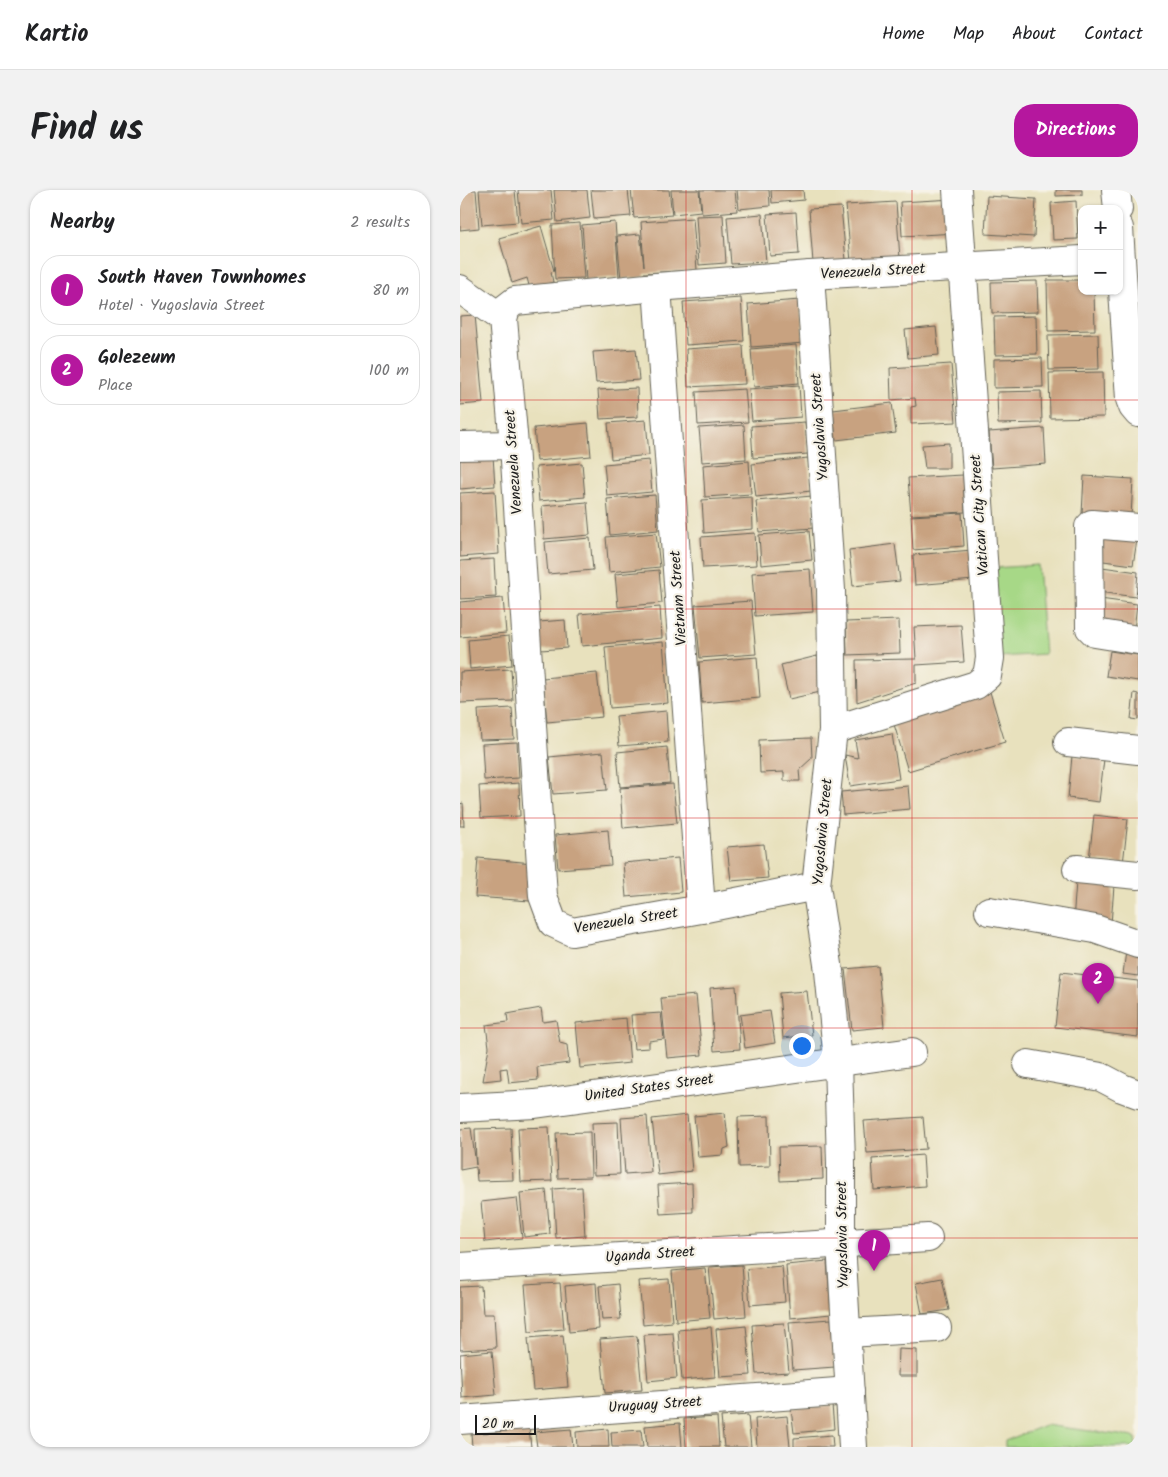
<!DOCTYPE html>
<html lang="en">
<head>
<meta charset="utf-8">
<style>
  body { margin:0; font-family:Kalam,sans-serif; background:#f2f2f2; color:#202124 }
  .controls { position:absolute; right:15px; top:15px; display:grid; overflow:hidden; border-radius:10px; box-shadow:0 1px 4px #0004 }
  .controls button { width:45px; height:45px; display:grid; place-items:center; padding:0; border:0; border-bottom:1px solid #e0e0e0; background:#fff; color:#202124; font:25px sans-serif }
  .scale { position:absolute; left:15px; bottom:12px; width:61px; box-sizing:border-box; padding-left:5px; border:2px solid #1c1c1c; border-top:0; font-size:14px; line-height:18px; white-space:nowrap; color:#1c1c1c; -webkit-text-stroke:4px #f7f3e8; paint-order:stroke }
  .you { position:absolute; left:341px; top:855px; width:18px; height:18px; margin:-12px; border:4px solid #fff; border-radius:50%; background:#1a73e8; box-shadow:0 0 0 8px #1a73e833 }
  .badge { display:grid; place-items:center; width:32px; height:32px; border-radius:50%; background:#b5179e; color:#fff; font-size:16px; font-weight:700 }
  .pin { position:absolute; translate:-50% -41px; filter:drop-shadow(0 1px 2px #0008) }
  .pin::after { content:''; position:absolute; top:26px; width:18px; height:15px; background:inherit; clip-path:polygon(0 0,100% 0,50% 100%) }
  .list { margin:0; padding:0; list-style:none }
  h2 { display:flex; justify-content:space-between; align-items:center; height:65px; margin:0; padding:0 20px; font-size:21px }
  h2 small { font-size:16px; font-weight:400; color:#757577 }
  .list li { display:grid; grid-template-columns:32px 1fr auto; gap:15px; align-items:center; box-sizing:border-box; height:70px; margin:0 10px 10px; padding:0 10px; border:1px solid #e0e0e0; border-radius:20px }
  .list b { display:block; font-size:19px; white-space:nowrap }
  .list p { margin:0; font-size:16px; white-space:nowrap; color:#757577 }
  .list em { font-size:16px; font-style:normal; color:#757577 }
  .map { position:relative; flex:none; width:678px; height:1257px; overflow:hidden; border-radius:20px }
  header { display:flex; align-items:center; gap:30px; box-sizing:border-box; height:70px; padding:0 25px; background:#fff; border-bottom:1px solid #e0e0e0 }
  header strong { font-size:24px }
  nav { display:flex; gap:28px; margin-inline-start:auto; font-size:18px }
  .intro { display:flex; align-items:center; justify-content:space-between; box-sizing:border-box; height:120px; padding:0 30px }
  h1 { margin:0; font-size:35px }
  .button { padding:12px 22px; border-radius:20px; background:#b5179e; color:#fff; font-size:18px; font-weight:700 }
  main { display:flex; gap:30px; padding:0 30px }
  aside { flex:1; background:#fff; border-radius:20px; box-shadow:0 1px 4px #0004 }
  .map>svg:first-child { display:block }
  .green { fill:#a7d887; stroke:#627a52 }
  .building { fill:#c8a280 }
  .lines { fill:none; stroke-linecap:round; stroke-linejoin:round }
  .minor-casing { stroke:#636154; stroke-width:30 }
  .minor { stroke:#fff; stroke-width:28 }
  .grid { fill:none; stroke:#d62828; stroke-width:1; stroke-opacity:0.55 }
  .labels { text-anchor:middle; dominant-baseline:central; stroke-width:4.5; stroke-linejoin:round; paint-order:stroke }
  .street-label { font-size:15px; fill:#1c1c1c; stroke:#f7f3e8 }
</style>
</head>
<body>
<header>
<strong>Kartio</strong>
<nav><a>Home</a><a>Map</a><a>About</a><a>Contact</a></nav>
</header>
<div class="intro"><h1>Find us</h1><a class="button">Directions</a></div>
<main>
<aside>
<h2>Nearby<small>2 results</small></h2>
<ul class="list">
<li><span class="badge">1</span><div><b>South Haven Townhomes</b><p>Hotel · Yugoslavia Street</p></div><em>80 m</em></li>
<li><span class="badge">2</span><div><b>Golezeum</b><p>Place</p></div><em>100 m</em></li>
</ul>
</aside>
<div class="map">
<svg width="678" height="1257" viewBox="0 0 678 1257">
  <rect width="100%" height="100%" fill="#f7f3e8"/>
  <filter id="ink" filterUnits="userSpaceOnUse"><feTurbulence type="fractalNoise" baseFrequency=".02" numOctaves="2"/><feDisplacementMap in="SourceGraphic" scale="10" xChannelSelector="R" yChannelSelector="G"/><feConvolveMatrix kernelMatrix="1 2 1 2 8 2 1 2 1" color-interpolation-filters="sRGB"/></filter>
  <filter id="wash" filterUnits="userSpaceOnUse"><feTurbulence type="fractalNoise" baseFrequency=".0096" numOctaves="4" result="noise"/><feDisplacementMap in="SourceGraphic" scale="20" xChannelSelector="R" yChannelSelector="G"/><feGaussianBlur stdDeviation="1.12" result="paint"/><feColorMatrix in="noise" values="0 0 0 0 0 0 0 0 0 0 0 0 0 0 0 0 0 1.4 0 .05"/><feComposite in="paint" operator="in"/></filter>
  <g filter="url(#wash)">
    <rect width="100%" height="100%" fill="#e8e1bd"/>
    <g class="green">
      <polygon points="578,375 585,464 540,467 533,378"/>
      <polygon points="585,1235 675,1247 676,1257 545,1257 545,1251"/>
    </g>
    <g id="blocks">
      <g class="building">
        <polygon points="0,0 16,0 19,38 0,40"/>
        <polygon points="19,0 55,0 58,32 22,35"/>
        <polygon points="58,0 91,0 94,30 61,33"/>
        <polygon points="94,0 127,0 130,28 97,32"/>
        <polygon points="131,0 168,0 171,26 134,29"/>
        <polygon points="171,0 209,0 212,25 174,28"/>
        <polygon points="211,0 239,0 241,21 213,24"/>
        <polygon points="240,0 275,0 277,21 242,24"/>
        <polygon points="277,0 309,0 310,16 279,19"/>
        <polygon points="311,0 343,0 344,10 312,13"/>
        <polygon points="596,0 622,0 622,5 596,6"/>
        <polygon points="527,6 576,9 574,47 525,44"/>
        <polygon points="494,9 497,43 442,46 440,12"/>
        <polygon points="616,11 618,49 593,50 591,13"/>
        <polygon points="436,12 440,69 391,72 386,15"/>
        <polygon points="381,17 386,70 353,73 349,19"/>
        <polygon points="336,22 339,64 310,66 307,24"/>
        <polygon points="302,24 306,72 271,74 267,27"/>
        <polygon points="263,25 266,73 239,75 236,26"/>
        <polygon points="233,28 237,80 184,83 184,87 161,89 157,46 180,44 184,76 181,32"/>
        <polygon points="155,32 159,87 126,90 122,35"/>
        <polygon points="120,33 124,88 95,89 92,35"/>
        <polygon points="81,36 94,81 91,82 93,92 70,99 67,88 52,93 39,48"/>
        <polygon points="587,90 622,90 622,101 634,101 635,140 588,141"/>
        <polygon points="577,91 578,122 532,123 531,92"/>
        <polygon points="281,108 284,151 226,155 223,112"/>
        <polygon points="340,110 344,153 291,157 288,114"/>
        <polygon points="15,125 23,213 0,215 0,126"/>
        <polygon points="576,126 577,164 535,165 534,127"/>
        <polygon points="476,137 479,165 448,168 445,140"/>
        <polygon points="638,144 639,179 589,180 588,145"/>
        <polygon points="283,155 285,194 228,197 226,159"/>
        <polygon points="336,155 339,193 294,197 291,159"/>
        <polygon points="176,159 179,190 136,193 133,162"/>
        <polygon points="582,168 583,197 534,198 534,169"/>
        <polygon points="491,174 496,232 451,234 451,217 456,216 455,208 431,210 430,178"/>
        <polygon points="643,182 644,227 590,228 589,183"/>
        <polygon points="339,195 341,227 292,231 289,199"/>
        <polygon points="177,198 178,227 140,229 138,200"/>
        <polygon points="285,199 288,232 238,235 236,202"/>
        <polygon points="581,201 582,233 538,234 537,202"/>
        <polygon points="432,213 436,243 376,250 373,220"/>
        <polygon points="186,230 189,265 151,269 148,233"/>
        <polygon points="345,232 348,264 293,268 291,236"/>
        <polygon points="128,233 131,266 77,271 74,238"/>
        <polygon points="284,235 286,269 242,272 239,238"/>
        <polygon points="584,238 586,274 532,278 529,242"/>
        <polygon points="489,253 489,278 465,278 462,255"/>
        <polygon points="33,266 35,296 0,299 0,268"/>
        <polygon points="348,268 351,301 296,307 292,274"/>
        <polygon points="189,270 192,302 147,306 144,274"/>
        <polygon points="289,271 291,304 245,307 243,275"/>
        <polygon points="122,273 125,307 79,311 76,277"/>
        <polygon points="503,285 505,322 451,325 448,288"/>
        <polygon points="624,286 673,289 671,327 622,324"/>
        <polygon points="35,301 39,364 0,367 0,303"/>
        <polygon points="195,305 198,340 150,345 147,309"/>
        <polygon points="352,306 354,338 299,342 296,311"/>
        <polygon points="292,307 293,339 244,343 242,310"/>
        <polygon points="127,312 130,345 84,349 82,316"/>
        <polygon points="502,323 504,356 453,360 451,326"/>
        <polygon points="349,341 352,370 301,375 299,345"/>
        <polygon points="196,343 200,377 149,382 146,347"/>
        <polygon points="295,343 297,375 243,378 241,347"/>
        <polygon points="640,345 677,350 673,375 636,370"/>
        <polygon points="130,348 133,380 88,384 85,352"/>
        <polygon points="435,354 440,391 393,396 389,360"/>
        <polygon points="512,360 514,390 455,395 453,365"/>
        <polygon points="34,369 36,407 0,409 0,371"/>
        <polygon points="642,377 678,382 676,407 638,402"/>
        <polygon points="350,379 353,422 295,426 292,383"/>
        <polygon points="199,380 202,413 158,417 155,384"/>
        <polygon points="43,408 46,443 0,447 0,412"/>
        <polygon points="640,409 677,414 674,440 637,435"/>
        <polygon points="291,411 296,464 240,468 235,415"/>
        <polygon points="200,417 202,448 122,456 119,424"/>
        <polygon points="105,430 107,458 81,460 79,432"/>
        <polygon points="439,430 440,463 387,465 386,432"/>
        <polygon points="501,435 504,472 456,475 456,493 397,512 396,470 456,469 454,437"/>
        <polygon points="49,446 52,475 10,479 8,450"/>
        <polygon points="203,452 208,513 150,518 145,457"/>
        <polygon points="650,461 678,465 678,491 646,486"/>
        <polygon points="357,466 365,501 329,509 321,475"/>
        <polygon points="297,467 300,508 242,513 239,472"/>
        <polygon points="51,479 53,511 0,513 0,482"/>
        <polygon points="137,483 142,527 87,532 83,488"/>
        <polygon points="530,502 545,552 448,581 433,531"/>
        <polygon points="674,503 678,504 678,530 671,529"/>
        <polygon points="52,518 54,549 20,550 18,520"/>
        <polygon points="206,521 208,552 159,556 156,526"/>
        <polygon points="432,544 439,589 390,596 385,565 398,568 395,550"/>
        <polygon points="351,548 352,568 339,580 340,591 324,591 324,582 300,583 299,550"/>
        <polygon points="57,552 59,588 24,590 22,554"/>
        <polygon points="207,557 210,593 160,597 157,562"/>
        <polygon points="143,562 147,600 93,604 89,567"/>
        <polygon points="612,566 644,569 639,612 608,608"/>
        <polygon points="59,593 60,626 21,628 19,596"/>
        <polygon points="213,594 217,633 163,638 160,598"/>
        <polygon points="448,596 450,619 383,625 381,602"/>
        <polygon points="3,613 4,636 0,636 0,614"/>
        <polygon points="634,625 668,629 663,674 629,670"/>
        <polygon points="148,640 151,675 98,679 95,645"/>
        <polygon points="304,654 308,688 271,691 267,657"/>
        <polygon points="18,668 73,673 70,711 15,707"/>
        <polygon points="218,668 221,702 166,707 163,673"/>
        <polygon points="616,692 654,696 651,734 613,731"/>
        <polygon points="666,761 678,763 678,786 663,784"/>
        <polygon points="418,776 424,837 392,840 385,779"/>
        <polygon points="601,782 678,791 678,847 595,837"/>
        <polygon points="276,796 280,859 254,861 250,798"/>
        <polygon points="347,801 352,845 323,848 319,803"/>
        <polygon points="236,805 242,865 207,868 201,808"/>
        <polygon points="81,818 83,832 96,830 100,853 107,855 109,873 77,877 78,890 49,893 47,878 40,879 41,889 23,891 29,857 26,835 48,832 47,824"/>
        <polygon points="310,821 315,853 285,858 280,825"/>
        <polygon points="201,823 204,849 189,851 189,858 174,859 171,825"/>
        <polygon points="166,828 170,873 120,878 116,833"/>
        <polygon points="265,923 269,957 264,959 263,965 238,967 234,926"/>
        <polygon points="227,925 232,981 198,985 192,929"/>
        <polygon points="187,926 191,982 165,984 161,928"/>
        <polygon points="309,926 310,976 279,977 278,927"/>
        <polygon points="463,927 466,959 407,963 404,931"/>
        <polygon points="158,932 160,984 134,985 132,933"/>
        <polygon points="89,937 92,991 61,992 58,938"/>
        <polygon points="11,938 16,975 15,939 51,938 53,990 17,991 16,977 0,980 0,939"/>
        <polygon points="130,942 131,987 98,988 96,943"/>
        <polygon points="362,956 363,989 320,991 319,957"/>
        <polygon points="463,965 465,996 414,1000 412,969"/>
        <polygon points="232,993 233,1022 200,1024 198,995"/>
        <polygon points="122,997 125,1046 96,1048 93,999"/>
        <polygon points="86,1000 90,1044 64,1047 60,1003"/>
        <polygon points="57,1008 62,1048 25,1052 21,1012"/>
        <polygon points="367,1071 371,1124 330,1128 326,1075"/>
        <polygon points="282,1075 286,1126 254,1129 249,1077"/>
        <polygon points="322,1076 325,1112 290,1115 287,1079"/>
        <polygon points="245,1078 250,1128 216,1131 212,1081"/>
        <polygon points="482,1088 489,1120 462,1124 456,1093"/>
        <polygon points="209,1089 212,1132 183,1135 179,1091"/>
        <polygon points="100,1093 104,1139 69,1142 65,1095"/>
        <polygon points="136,1093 139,1139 109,1142 105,1096"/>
        <polygon points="158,1094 161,1129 142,1130 139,1096"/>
        <polygon points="21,1096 23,1124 34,1124 36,1158 0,1160 0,1097"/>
        <polygon points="371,1129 375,1177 333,1180 329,1132"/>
        <polygon points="324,1133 329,1182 296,1184 292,1135"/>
        <polygon points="286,1136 291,1185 260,1187 256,1139"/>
        <polygon points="251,1137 255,1187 222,1190 218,1140"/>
        <polygon points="213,1143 217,1188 188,1191 184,1145"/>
        <polygon points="103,1145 108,1197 73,1200 68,1148"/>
        <polygon points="177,1146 182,1200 145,1203 140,1149"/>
        <polygon points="439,1159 457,1160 457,1186 438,1186"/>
        <polygon points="32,1161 36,1205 2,1208 0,1164"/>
        <polygon points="372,1215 374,1239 334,1243 331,1219"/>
        <polygon points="288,1225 291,1257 264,1257 261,1227"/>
        <polygon points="327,1226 330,1257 297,1257 295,1229"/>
        <polygon points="257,1227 259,1257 226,1257 224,1229"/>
        <polygon points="220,1233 222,1257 187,1257 185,1236"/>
        <polygon points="69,1238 71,1257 12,1257 11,1243"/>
        <polygon points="111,1239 113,1257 77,1257 75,1242"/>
        <polygon points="148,1239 149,1257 117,1257 116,1242"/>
        <polygon points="181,1240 183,1257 152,1257 151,1242"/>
        <polygon points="372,1245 373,1257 334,1257 334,1248"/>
      </g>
    </g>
  </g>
  <g filter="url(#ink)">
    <use href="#blocks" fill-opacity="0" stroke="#636154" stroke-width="1"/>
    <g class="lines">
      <defs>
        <g id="minor">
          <polyline points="656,0 658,19"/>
          <polyline points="659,38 670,209 673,217 678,223"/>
          <polyline points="350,85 371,400 373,540 356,696 369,781 378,872 381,973 381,1053 393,1257"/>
          <polyline points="197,97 241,719"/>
          <polyline points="0,99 43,129"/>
          <polyline points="0,256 54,255"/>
          <polyline points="678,338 632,334 629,337 630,438 635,443 678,450"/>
          <polyline points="373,540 516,495 527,486 530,468 497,0"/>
          <polyline points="608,552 678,560"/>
          <polyline points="617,679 678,685"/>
          <polyline points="356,696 241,719 112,742 93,733 83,706 54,255 43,129 46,118 55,111 197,97 350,85 622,70"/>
          <polyline points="529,721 635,739 678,754"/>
          <polyline points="568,874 641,887 662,898 678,904"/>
          <polyline points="0,918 75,914 452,862"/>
          <polyline points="0,1077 468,1048"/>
          <polyline points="387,1143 477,1138"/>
          <polyline points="0,1230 390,1201"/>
        </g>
      </defs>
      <use href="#minor" class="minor-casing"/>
      <use href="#minor" class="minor"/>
    </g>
  </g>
  <path class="grid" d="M226,0V1257M452,0V1257M0,210H678M0,419H678M0,628H678M0,838H678M0,1048H678"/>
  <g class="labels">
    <g class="street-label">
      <text transform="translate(413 82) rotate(-3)">Venezuela Street</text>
      <text transform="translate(360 237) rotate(-94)">Yugoslavia Street</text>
      <text transform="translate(54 272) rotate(-94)">Venezuela Street</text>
      <text transform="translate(520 325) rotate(-94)">Vatican City Street</text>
      <text transform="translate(219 408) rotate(-94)">Vietnam Street</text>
      <text transform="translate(363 642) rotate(-85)">Yugoslavia Street</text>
      <text transform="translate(166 731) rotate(-9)">Venezuela Street</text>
      <text transform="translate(189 898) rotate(-8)">United States Street</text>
      <text transform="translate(383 1045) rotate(-91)">Yugoslavia Street</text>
      <text transform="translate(190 1065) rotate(-4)">Uganda Street</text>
      <text transform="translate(195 1215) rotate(-4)">Uruguay Street</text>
    </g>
  </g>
</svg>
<div class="controls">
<button>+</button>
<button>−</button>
</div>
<div class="scale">20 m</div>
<div class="you"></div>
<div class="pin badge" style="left:414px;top:1081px">1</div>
<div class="pin badge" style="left:638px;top:814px">2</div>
</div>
</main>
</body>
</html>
